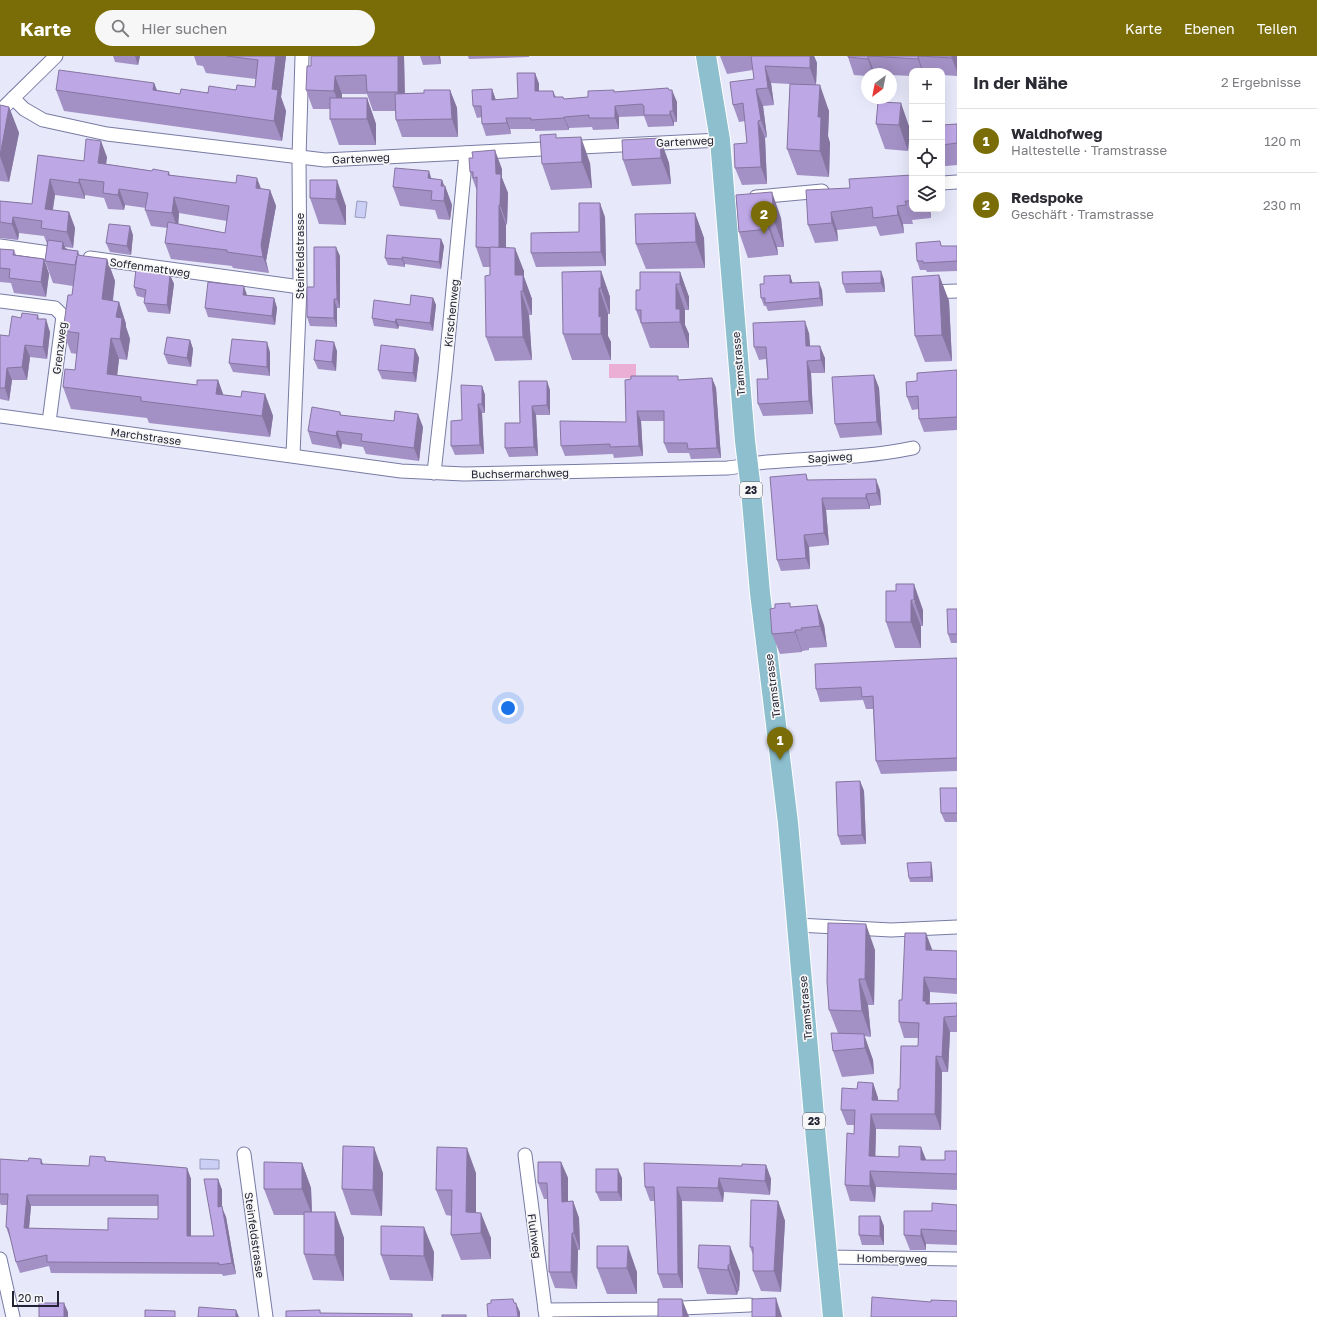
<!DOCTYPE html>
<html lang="de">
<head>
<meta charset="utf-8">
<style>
  body { margin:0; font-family:"Golos Text",sans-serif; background:#f7f7f7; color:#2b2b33 }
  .controls { position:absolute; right:12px; top:12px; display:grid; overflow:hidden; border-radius:8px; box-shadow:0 4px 16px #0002 }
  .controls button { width:36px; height:36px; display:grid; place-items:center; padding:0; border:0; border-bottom:1px solid #e1e1e2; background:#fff; color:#2b2b33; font:20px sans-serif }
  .compass { position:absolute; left:861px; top:12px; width:36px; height:36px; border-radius:50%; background:#fff; box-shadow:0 4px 16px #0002; rotate:212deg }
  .scale { position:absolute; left:12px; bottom:10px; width:47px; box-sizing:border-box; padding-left:4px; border:2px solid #222333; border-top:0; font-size:11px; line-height:14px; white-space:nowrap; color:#222333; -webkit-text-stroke:3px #f7f7f7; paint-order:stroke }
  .you { position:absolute; left:508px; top:652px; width:14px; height:14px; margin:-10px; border:3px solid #fff; border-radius:50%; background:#1a73e8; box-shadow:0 0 0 6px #1a73e833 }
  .badge { display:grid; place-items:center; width:26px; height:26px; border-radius:50%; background:#7a6d08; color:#fff; font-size:13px; font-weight:700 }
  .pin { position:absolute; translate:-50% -33px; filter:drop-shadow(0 1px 2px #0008) }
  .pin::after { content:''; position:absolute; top:21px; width:14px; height:12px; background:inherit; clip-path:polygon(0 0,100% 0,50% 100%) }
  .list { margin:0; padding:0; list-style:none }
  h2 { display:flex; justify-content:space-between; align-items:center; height:52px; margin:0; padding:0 16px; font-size:17px }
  h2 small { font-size:13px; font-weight:400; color:#7c7c81 }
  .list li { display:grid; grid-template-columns:26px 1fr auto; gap:12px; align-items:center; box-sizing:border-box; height:64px; padding:0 16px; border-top:1px solid #e1e1e2 }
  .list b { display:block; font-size:15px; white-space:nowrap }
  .list p { margin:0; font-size:13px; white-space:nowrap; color:#7c7c81 }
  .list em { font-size:13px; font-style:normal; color:#7c7c81 }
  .icon { flex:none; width:22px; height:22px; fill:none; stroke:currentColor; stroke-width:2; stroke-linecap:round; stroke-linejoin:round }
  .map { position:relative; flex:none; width:957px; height:1261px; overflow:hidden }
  header { display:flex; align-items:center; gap:24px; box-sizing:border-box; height:56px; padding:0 20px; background:#7a6d08; color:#fff }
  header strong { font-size:19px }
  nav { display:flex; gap:22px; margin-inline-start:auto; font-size:14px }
  .search { width:280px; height:36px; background:#f7f7f7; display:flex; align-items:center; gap:10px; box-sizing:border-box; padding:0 14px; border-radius:22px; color:#7c7c81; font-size:15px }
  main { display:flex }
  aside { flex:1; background:#fff }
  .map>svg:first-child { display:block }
  .green { fill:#ebaed4 }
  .water { fill:#cbcff6; stroke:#989bbc }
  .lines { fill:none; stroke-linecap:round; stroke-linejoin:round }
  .minor-casing { stroke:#787ba3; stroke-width:15 }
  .primary-casing { stroke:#fff; stroke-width:22 }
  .minor { stroke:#fff; stroke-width:13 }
  .primary { stroke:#8dbfce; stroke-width:20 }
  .wall { fill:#a390c5; fill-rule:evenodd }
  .shaded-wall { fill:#8575a0 }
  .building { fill:#bea7e5; stroke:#8575a0; fill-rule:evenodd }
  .labels { text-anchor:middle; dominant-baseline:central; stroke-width:3.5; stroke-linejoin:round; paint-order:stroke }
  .shield { fill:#f7f7f7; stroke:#62636e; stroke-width:1 }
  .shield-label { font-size:10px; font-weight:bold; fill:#222333 }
  .street-label { font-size:11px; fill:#222333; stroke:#f7f7f7 }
</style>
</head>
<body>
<header>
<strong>Karte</strong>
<div class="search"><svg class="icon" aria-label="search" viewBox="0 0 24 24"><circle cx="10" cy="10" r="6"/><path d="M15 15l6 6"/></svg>Hier suchen</div>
<nav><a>Karte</a><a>Ebenen</a><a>Teilen</a></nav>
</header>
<main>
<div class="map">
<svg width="957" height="1261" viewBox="0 0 957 1261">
  <rect width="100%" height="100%" fill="#e7e8fa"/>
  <rect class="green" x="609" y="308" width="27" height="14"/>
  <g class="water">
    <polygon points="357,145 367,146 365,162 355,161"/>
    <polygon points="200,1103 219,1104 219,1113 200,1113"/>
  </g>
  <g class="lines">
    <defs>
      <g id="minor">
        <polyline points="13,42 24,53 43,64 107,78 325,104 720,84"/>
        <polyline points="0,55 56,0"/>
        <polyline points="942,127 957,126"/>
        <polyline points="756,141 822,135"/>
        <polyline points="0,190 63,199"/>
        <polyline points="90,202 300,231"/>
        <polyline points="929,236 957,235"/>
        <polyline points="0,245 55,252 63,260 49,366"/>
        <path d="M0,360L401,415L464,418L727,412C741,411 753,407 767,406C816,402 865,402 913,392"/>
        <polyline points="293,399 300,231 299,102 302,0"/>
        <polyline points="434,417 445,317 466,97"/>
        <polyline points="798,869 891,874 957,871"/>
        <polyline points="244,1098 266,1261"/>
        <polyline points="525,1099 546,1261"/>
        <polyline points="828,1201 957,1203"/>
        <polyline points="0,1203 13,1261"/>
        <polyline points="545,1254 659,1253 750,1249"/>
      </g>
      <polyline id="primary" points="706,0 720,84 745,385 751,434 760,537 788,767 816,1083 833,1261"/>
    </defs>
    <use href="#minor" class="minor-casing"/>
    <use href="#primary" class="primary-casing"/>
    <use href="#minor" class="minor"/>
    <use href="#primary" class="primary"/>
  </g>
  <g class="wall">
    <polygon points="113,0 140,0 138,9 115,6"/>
    <polygon points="194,0 286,0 281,41 286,55 282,85 64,55 56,34 154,27 157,34 180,38 236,34 255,31 256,23 206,17 203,10 197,9"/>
    <polygon points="404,0 405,37 424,37 450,34 457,52 458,81 402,81 396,64 395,55 373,55 367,38 342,38 342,42 367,42 376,68 376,89 339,89 330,63 330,53 313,53 306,34 311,10"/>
    <polygon points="420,0 440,0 441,8 423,9"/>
    <polygon points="468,0 529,0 529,1 469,3"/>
    <polygon points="720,0 814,0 817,7 816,29 829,55 828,80 830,87 829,121 797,119 787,93 790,28 771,27 774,49 763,50 767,81 765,82 767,128 742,129 735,112 747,87 745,65 739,66 733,49 754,23 753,14 727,18"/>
    <polygon points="848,0 957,0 957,20 942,19 942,15 912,15 912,20 891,19 891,18 867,18 867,20 854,19 848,1"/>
    <polygon points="535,17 539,28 539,35 553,35 556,41 564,43 588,41 615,36 668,32 669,34 677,46 677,66 674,66 674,70 648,71 644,60 619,61 619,73 593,74 592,71 569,72 569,74 535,75 535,73 510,73 511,78 486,80 482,68 482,61 477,62 473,50 492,33 496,44 518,42"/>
    <polygon points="878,46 910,73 908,95 885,93 876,68"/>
    <polygon points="0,49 9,51 19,77 9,126 0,125"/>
    <polygon points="957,68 957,109 946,110 942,110 942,69"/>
    <polygon points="557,82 590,107 592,132 551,134 542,108"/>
    <polygon points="660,82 669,107 671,128 632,130 623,104"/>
    <path d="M38,99L84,105L107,101L106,108L152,115L169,116L170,119L270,134L276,150L266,205L269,217L233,212L232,210L171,203L165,187L168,172L151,170L145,154L146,152L125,149L124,154L108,153L104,142L85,139V143L55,139L53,154L69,156L75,172L73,192L65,191L66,193L78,195L80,200L107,203L115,225L113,245L119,246L126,268V271L130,283L127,304L119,303L117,319L197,329L218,324L223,339L241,341L265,338L273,360L270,381L149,367L147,362L71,353L63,331L75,314L77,298L71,297L63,275L72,239L73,230L53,227L45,205L47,188L44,180L19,177L18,184L0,182V145L32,148ZM179,157L227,165L225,177L178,168Z"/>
    <polygon points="502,113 502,122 508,137 507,168 506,169 506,192 524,215 524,221 532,243 532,259 529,259 532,304 495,305 486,281 490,211 483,211 476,191 477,135 470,116"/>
    <polygon points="912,119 912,153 930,153 931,162 912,164 913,168 903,168 904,177 880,180 876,170 837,174 838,185 815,187 808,169 850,132"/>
    <polygon points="431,123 442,124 444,130 445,130 452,149 450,164 438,163 435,154 400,150 393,131"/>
    <polygon points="310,124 346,150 346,169 319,168 310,142"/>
    <polygon points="736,139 781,162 784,191 777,191 778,199 748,202 739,176"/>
    <polygon points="695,157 704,182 705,212 646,213 636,188"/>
    <polygon points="605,161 606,210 536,211 531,197 579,176"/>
    <polygon points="133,179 131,199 110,196 106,187"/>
    <polygon points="441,183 444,190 441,213 405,208 405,211 388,209 385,202"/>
    <polygon points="942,190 957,190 957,215 927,216 926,214 920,214 917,205"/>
    <polygon points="0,193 14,194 16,199 44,203 49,218 46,241 14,237 11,227 0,226"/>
    <polygon points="340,200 340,252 337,252 337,271 310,270 307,261"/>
    <polygon points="601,215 610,241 610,258 608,258 608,280 611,286 611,304 572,304 563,278"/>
    <polygon points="881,215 884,224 885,236 846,237 843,228"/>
    <polygon points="680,216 689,241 689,254 685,254 685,269 689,278 689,292 650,292 636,254 640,234"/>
    <polygon points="151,217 170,219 174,228 170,258 148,256 144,247 145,242 137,240 134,231"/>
    <polygon points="790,219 792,227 822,234 823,250 768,255 766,250 764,250 761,242 764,228"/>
    <polygon points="939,219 949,245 952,305 925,306 915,280"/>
    <polygon points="247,239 274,242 277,252 275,269 208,261 205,252"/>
    <polygon points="433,242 436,249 433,275 399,270 398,273 374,270 372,262"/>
    <polygon points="38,259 39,263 50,276 47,303 30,301 27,324 12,324 9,345 0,343 0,279 9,280 21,262"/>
    <polygon points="809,277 810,290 825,302 825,317 811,317 813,358 763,360 758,348 768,323 766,303 759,304 754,291"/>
    <polygon points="190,284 193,293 191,311 168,308 164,298"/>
    <polygon points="415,293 419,302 416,326 382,323 378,314"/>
    <polygon points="337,295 336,315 318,313 314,304"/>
    <polygon points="270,296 270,320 233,316 229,307"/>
    <polygon points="957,314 957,374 924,376 919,363 919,353 912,354 907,341 917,325"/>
    <polygon points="874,319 879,332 882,379 840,382 835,368"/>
    <polygon points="712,322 716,332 721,402 691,403 689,397 668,397 664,387 664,365 641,365 643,400 614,402 613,398 565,400 561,390 626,366 625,324 679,324"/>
    <polygon points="519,325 550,334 550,359 536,359 538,400 509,401 505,392 520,367"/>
    <polygon points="482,330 485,339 485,357 482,357 484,398 455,399 451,390 462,364"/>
    <polygon points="340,356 341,359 423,371 419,405 366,398 363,391 342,388 341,393 312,388 308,375"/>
    <polygon points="806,418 808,424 880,434 881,449 870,450 870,453 826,454 829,489 809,491 810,513 781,515 777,504"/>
    <polygon points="896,528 923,554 923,570 921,570 921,592 895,592 886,566 896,535"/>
    <polygon points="791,551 824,569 827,591 809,592 809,594 802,595 802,596 780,598 772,578"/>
    <polygon points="957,553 957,587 951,587 948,578"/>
    <polygon points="957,602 957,715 881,718 876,705 873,653 866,653 863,644 820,646 816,633"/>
    <polygon points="860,725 864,735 866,788 841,789 838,780"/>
    <polygon points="957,732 957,766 945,766 941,757"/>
    <polygon points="932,811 933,826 910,826 909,822"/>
    <polygon points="932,893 932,894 957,895 957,938 930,936 930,948 957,947 957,976 950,976 948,1016 942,1016 941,1074 876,1073 875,1100 926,1104 945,1104 957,1095 957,1134 876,1131 875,1146 850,1145 845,1129 854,1078 854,1069 847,1069 841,1054 857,1033 873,1027 878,1042 878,1044 898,1045 900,1033 918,990 918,982 904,982 899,966 902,944"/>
    <polygon points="875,894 874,949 868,949 871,981 864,980 873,1004 874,1018 842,1021 833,995 838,977 829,954"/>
    <path d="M105,1101L106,1105L187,1112L191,1123V1180H214L218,1123L222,1134V1152L226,1161L236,1218L223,1220L222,1218L51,1217L49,1210L20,1217L16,1206L11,1182H10L6,1171L8,1149H1L0,1147V1103L28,1105L41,1103L43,1109L89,1110ZM31,1150H158V1163L108,1174L29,1172Z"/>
    <polygon points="561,1106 568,1122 568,1145 573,1145 579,1162 580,1194 578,1194 577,1233 555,1232 549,1216 549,1178 547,1143 544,1143 538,1127"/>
    <polygon points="302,1107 311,1132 312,1156 335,1156 344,1182 344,1225 313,1224 304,1198 304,1159 274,1159 264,1133"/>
    <polygon points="766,1109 771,1123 770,1139 724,1136 723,1146 682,1145 683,1232 663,1232 658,1218 655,1145 650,1145 645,1131 742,1110"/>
    <polygon points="383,1117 382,1160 351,1159 342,1133"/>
    <polygon points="476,1117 476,1157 491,1182 491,1203 461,1204 451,1179 452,1160 446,1159 436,1134"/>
    <polygon points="622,1122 622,1145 600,1145 596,1136"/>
    <polygon points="778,1145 785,1165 781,1236 761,1235 753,1215 753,1199 750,1191"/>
    <polygon points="957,1149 957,1189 926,1188 926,1194 910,1194 904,1179 932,1155"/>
    <polygon points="884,1170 884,1189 862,1189 859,1179"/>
    <polygon points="699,1189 740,1216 739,1235 738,1235 737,1239 707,1238 698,1212"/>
    <polygon points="597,1190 637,1216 637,1238 607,1238 597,1212"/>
    <polygon points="434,1196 433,1225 390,1224 381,1199"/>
  </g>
  <g class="shaded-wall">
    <polygon points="135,0 140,0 138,9"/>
    <polygon points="276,0 286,0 281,41 286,55 282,85 274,65 272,33"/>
    <polygon points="398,0 404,0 405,55 398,36"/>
    <polygon points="438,0 440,0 441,8"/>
    <polygon points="810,0 814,0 817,7 816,29 810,12"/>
    <polygon points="868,0 875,18 873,18 868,3"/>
    <polygon points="918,0 923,15 922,15 918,3"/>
    <polygon points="952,0 957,0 957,16 952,2"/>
    <polygon points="765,10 771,27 774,49 768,32"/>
    <polygon points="535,17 539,28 539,47 535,35"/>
    <polygon points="335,20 342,38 341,54 334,35"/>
    <polygon points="154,27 162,48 153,34"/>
    <polygon points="820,29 829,55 828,80 830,87 829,121 820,95 818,61"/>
    <polygon points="492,33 496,45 492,44"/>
    <polygon points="756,33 763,50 767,81 761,64"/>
    <polygon points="450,34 457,52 458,81 452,63"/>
    <polygon points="672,34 677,46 677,66 673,55"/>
    <polygon points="367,42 376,68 376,89 367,63"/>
    <polygon points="901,47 910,73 908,95 899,69"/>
    <polygon points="615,50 619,61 619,73 615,62"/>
    <polygon points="9,51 19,77 9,126 0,100"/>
    <polygon points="670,55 674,66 674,70 670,59"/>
    <polygon points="564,61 569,72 569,74 564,62"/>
    <polygon points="506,62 510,73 511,78 507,67"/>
    <polygon points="758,65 765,82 767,128 761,111"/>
    <polygon points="581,81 590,107 592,132 582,106"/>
    <polygon points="660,82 669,107 671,128 661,102"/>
    <polygon points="101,85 107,101 104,123 98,107"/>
    <polygon points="495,94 502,113 502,122 508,137 507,168 500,149 496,118"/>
    <polygon points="429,115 435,134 428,122"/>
    <polygon points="257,122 263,138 256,132"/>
    <polygon points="50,123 55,139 50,169 45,153"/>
    <polygon points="79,123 85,139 85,143 79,127"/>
    <polygon points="337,124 346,150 346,169 336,143"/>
    <polygon points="442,124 445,132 445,130 452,149 450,164 444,145 441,130"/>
    <polygon points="119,133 125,149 124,154 118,139"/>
    <polygon points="270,134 276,150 266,205 269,217 263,201 261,189"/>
    <polygon points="772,136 781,162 784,191 774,165"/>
    <polygon points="174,141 179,157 178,173 172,157"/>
    <polygon points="600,147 605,161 606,210 601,196"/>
    <polygon points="499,149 506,169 506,211 499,192"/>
    <polygon points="897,150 903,168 904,177 898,159"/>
    <polygon points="928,153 930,153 931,162"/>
    <polygon points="69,156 75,172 73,192 67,176"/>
    <polygon points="831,156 837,174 838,185 832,167"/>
    <polygon points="695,157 704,182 705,212 696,186"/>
    <polygon points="13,161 19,177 18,184 12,168"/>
    <polygon points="768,166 777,191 778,199 769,173"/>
    <polygon points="130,170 133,179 131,199 127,190"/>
    <polygon points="441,183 444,190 441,213 439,206"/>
    <polygon points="63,186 71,208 62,193"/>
    <polygon points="336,191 340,200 340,252 337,243"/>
    <polygon points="515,192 524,215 524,221 532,243 532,259 523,235 515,219"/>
    <polygon points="402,201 405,208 405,211 402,203"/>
    <polygon points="44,203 49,218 46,241 41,226"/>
    <polygon points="107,203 115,225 110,265 102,243"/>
    <polygon points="601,215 610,241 610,258 601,232"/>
    <polygon points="881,215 884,224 885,236 881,227"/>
    <polygon points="680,216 689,241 689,254 680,228"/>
    <polygon points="170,219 174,228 170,258 167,249"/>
    <polygon points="790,219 793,228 790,227"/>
    <polygon points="939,219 949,245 952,305 942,279"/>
    <polygon points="819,226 822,234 823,250 820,242"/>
    <polygon points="676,228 685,254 685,269 689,278 689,292 680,266 676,253"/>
    <polygon points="244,230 247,239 243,239"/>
    <polygon points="599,232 608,258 608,280 611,286 611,304 601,278 599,261"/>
    <polygon points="521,235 529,259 532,304 523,281"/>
    <polygon points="274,242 277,252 275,269 272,260"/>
    <polygon points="433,242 436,249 433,275 430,267"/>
    <polygon points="334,243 337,252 337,271 334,262"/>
    <polygon points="119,246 126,268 126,271 130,283 127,304 120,283 116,261"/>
    <polygon points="46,263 50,276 47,303 43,291"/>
    <polygon points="396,263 399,270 398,273 395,266"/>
    <polygon points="805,265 809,277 811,302 806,290"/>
    <polygon points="111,282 119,303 115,338 107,318"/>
    <polygon points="190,284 193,293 191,311 187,302"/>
    <polygon points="267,286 270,296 270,320 267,311"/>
    <polygon points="334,286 337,295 336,315 332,306"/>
    <polygon points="25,289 30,301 27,324 22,311"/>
    <polygon points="820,290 825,302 825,317 821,304"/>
    <polygon points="415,293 419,302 416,326 413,317"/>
    <polygon points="807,305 811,317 813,358 809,345"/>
    <polygon points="7,312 12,324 9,345 5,332"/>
    <polygon points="874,319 879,332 882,379 877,366"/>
    <polygon points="712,322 716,332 721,402 717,392"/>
    <polygon points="218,324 226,346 216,338"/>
    <polygon points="547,325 550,334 550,359 547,349"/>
    <polygon points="482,330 485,339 485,357 482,348"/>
    <polygon points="265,338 273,360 270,381 262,360"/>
    <polygon points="478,348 482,357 484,398 480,389"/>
    <polygon points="532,350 536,359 538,400 534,391"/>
    <polygon points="637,355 641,365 643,400 639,390"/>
    <polygon points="418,358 423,371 419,405 414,392"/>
    <polygon points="337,375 342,388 341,393 336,380"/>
    <polygon points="876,423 880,434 881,449 877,437"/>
    <polygon points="866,438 870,450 870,453 866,442"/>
    <polygon points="822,442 826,454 829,489 824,477"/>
    <polygon points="804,479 809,491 810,513 806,502"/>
    <polygon points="914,528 923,554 923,570 914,544"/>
    <polygon points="911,544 921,570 921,592 911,566"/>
    <polygon points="817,549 824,569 827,591 820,570"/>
    <polygon points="795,574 802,595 802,596 795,576"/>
    <polygon points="860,725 864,735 866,788 862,779"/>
    <polygon points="931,806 932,811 933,826 931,821"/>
    <polygon points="866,868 875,894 874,949 865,923"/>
    <polygon points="926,877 932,893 931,909 926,894"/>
    <polygon points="924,921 930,936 929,955 923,945"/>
    <polygon points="859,923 868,949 871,981 862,955"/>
    <polygon points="944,961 950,976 948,1016 942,1001"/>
    <polygon points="864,978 873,1004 874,1018 865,992"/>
    <polygon points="936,1000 942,1016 941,1074 935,1058"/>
    <polygon points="873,1027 878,1042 878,1058 872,1044"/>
    <polygon points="871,1058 876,1073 875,1116 869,1100"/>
    <polygon points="374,1091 383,1117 382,1160 373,1134"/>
    <polygon points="921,1091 927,1106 921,1104"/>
    <polygon points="467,1092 476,1117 476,1177 466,1156"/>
    <polygon points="41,1103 45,1114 41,1108"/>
    <polygon points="561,1106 568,1122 568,1162 562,1146"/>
    <polygon points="302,1107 311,1132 312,1159 302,1133"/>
    <polygon points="766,1109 771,1123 770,1139 765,1125"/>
    <polygon points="187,1112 191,1123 191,1191 187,1180"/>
    <polygon points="618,1113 622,1122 622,1145 618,1136"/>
    <polygon points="870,1115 876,1131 875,1146 870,1130"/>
    <polygon points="719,1122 724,1136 723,1146 718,1132"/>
    <polygon points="218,1123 222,1134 222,1152 226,1161 236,1218 232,1207 218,1151"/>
    <polygon points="677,1131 682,1145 683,1232 678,1218"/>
    <polygon points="27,1139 31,1150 28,1183 24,1172"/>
    <polygon points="573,1145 579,1162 580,1194 574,1177"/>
    <polygon points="778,1145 785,1165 781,1236 774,1215"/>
    <polygon points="335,1156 344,1182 344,1225 335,1199"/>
    <polygon points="481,1157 491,1182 491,1203 481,1177"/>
    <polygon points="880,1160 884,1170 884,1189 880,1180"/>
    <polygon points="424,1171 434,1196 433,1225 424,1200"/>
    <polygon points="921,1173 926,1188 926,1194 921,1180"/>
    <polygon points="572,1177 578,1194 577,1233 571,1216"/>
    <polygon points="628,1190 637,1216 637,1238 627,1212"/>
    <polygon points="730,1190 740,1216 739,1235 730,1209"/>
    <polygon points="728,1209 738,1235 737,1239 728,1214"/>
    <polygon points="776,1242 782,1261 776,1261"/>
    <polygon points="682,1243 689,1261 683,1261"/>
    <polygon points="64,1247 68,1256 68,1261 64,1261"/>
    <polygon points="516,1247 520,1256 520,1261 518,1261"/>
    <polygon points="236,1254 239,1261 236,1261"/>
  </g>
  <g class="building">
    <polygon points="227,0 276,0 272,33 278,34 274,65 56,34 59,14 154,27 153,34 180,38 181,33 208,37 209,30 236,34 237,29 255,31 258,4"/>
    <polygon points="311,0 398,0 398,36 367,36 366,19 335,20 334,35 306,34 307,10 311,10"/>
    <polygon points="751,0 810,0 810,12 765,10 768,32 756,33 761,64 758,65 761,111 735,112 734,88 747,87 743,47 733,49 730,26 754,23"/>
    <polygon points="848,0 868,0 868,3 848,1"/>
    <polygon points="869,0 918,0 918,3"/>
    <polygon points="918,0 952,0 952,2"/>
    <polygon points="517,17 535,17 535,35 553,35 554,41 563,41 564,43 588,41 588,35 614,34 614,36 668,32 669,34 672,34 673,55 670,55 670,59 644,59 644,50 642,48 615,50 615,62 589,62 589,59 564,61 564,62 531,64 531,62 506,62 507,67 482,68 481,50 473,50 472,34 492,33 492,44 518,42"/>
    <polygon points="790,28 820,29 818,61 821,61 820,95 787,93"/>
    <polygon points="424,34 450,34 452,63 396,64 395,38 424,37"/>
    <rect x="330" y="42" width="37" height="21"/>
    <polygon points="878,46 901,47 899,69 876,68"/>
    <polygon points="0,49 9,51 0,100"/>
    <polygon points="957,68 957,87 942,89 942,69"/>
    <polygon points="556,78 556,82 581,81 582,106 542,108 540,79"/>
    <polygon points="660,82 661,102 623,104 622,84"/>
    <polygon points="86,83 101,85 98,107 152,115 153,113 169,116 168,119 236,127 237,119 257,122 256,132 270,134 261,189 263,201 227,196 227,194 165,187 168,166 225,177 229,150 174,141 172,157 145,154 148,137 119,133 118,139 103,137 104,126 79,123 79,127 50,123 45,153 69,156 67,176 41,172 42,165 13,161 12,168 0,166 0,145 32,148 38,99 84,105"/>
    <polygon points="495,94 496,118 501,118 500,149 499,149 499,192 476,191 477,121 473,122 473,116 470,116 469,102 473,102 472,96"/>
    <polygon points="395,112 429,115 428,122 442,124 441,130 445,130 444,145 431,144 432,135 393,131"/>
    <polygon points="912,119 912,145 905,145 906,149 897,150 898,159 873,162 872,151 831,156 832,167 808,169 806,134 850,132 849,123"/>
    <polygon points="310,124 337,124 336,143 310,142"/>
    <polygon points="772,136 774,165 768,166 769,173 739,176 736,139"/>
    <polygon points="579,147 600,147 601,196 531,197 531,177 579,176"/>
    <polygon points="695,157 696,186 636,188 635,158"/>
    <polygon points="109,168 130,170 127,190 106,187"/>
    <polygon points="387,179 441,183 439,206 402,201 402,203 385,202"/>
    <polygon points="48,184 63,186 62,193 78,195 77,199 107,203 102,243 119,246 116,261 122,262 120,283 111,282 107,318 197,329 197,324 218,324 216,338 241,341 242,335 265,338 262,360 141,345 141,341 63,331 65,313 75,314 79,277 63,275 68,239 72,239 77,200 75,209 45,205"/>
    <polygon points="940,185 941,190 957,190 957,205 923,207 923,205 917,205 916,187"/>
    <polygon points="314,191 336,191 337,243 334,243 334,262 307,261 307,231 314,231"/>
    <polygon points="490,191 515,192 515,219 523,219 523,235 521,235 523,281 486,281 485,220 490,219"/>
    <polygon points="0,193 14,194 13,199 44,203 41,226 9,222 10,213 0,212"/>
    <polygon points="136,213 150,214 150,217 170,219 167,249 144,247 146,234 134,231"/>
    <polygon points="601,215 601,232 599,232 599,261 601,260 601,278 563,278 562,216"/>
    <polygon points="881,215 881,227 843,228 842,216"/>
    <polygon points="640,216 680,216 680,228 676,228 676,253 680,253 680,266 641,267 641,254 636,254 636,234 640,234"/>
    <polygon points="790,219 790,227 819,226 820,242 765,247 765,242 761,242 760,228 764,228 764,220"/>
    <polygon points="939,219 942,279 915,280 912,221"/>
    <polygon points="208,226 244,230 243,239 274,242 272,260 205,252"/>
    <polygon points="411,239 433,242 430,267 396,263 395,266 372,262 374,244 410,249"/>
    <polygon points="22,257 38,259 37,263 46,263 43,291 25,289 22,311 7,312 5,332 0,332 0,279 9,280 12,260 21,262"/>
    <polygon points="805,265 806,290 820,290 821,304 807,305 809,345 758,348 757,323 768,323 766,291 754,291 753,267"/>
    <polygon points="167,281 190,284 187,302 164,298"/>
    <polygon points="232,283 267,286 267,311 229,307"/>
    <polygon points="316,284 334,286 332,306 314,304"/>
    <polygon points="381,289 415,293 413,317 378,314"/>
    <polygon points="957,314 957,361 919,363 918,340 907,341 906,326 917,325 917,317"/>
    <polygon points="874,319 877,366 835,368 832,321"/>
    <polygon points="631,320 678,320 678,324 712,322 717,392 688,393 687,387 664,387 664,355 637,355 639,390 610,391 610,388 561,390 560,365 626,366 625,324 631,323"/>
    <polygon points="519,325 547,325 547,349 532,350 534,391 505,392 505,367 520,367"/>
    <polygon points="461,329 482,330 482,348 478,348 480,389 451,390 451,365 462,364"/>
    <polygon points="312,351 340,356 340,359 394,365 395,355 418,358 414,392 361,385 362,378 337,375 336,380 308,375"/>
    <polygon points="806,418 807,424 876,423 877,437 866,438 866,442 822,442 824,477 804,479 806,502 777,504 770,421"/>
    <polygon points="896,528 914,528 914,544 911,544 911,566 886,566 886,535 896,535"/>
    <polygon points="790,547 790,551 817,549 820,570 801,572 802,574 795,574 795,576 772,578 770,553 775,552 775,548"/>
    <polygon points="947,553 957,553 957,578 948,578"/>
    <polygon points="957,602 957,702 876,705 873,640 862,641 861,631 816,633 815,608"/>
    <polygon points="860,725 862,779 838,780 836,726"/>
    <polygon points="940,732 957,732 957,757 941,757"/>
    <polygon points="931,806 931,821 909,822 907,807"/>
    <polygon points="828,867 866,868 865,923 859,923 862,955 829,954 827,925"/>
    <polygon points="905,877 926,877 926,894 957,895 957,923 924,921 923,945 926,945 926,948 957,947 957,960 944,961 942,1001 936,1000 935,1058 871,1058 869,1100 899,1101 899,1090 921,1091 921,1104 945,1104 945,1095 957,1095 957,1118 870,1115 870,1130 845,1129 847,1077 854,1078 855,1054 841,1054 842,1032 857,1033 858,1026 873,1027 872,1044 898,1045 898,1033 900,1033 901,990 918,990 919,967 899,966 899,944 902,944"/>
    <polygon points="831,977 864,978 865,992 833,995"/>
    <polygon points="343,1090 374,1091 373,1134 342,1133"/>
    <polygon points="437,1091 467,1092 466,1156 481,1157 481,1177 451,1179 452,1134 436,1134"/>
    <path d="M90,1100L105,1101V1105L187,1112V1180H214L204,1123H218V1151L222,1150L232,1207L219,1209V1207L47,1206V1199L16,1206L8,1172L6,1171L8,1138H0V1103L28,1105L29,1102L41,1103V1108L89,1110ZM27,1139H158V1163L108,1162V1174L24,1172Z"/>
    <polygon points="264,1106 302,1107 302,1133 264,1133"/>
    <polygon points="538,1106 561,1106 562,1146 573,1145 574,1177 572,1177 571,1216 549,1216 549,1178 547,1127 538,1127"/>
    <polygon points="644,1107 742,1110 742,1108 766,1109 765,1125 719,1122 718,1132 677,1131 678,1218 658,1218 654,1131 645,1131"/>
    <rect x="596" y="1113" width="22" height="23"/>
    <polygon points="751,1144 778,1145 774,1215 753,1215 753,1191 750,1191"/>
    <polygon points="932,1147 957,1149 957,1175 921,1173 921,1180 904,1179 904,1155 932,1155"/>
    <polygon points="304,1156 335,1156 335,1199 304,1198"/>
    <polygon points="859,1160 880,1160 880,1180 859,1179"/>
    <polygon points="381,1170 424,1171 424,1200 381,1199"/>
    <polygon points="699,1189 730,1190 730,1209 728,1209 728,1214 698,1212"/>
    <polygon points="597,1190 628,1190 627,1212 597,1212"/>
    <polygon points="872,1241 931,1246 931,1244 957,1245 957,1261 871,1261"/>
    <polygon points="776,1242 776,1261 752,1261 752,1243"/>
    <polygon points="513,1243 514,1247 516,1247 518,1261 488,1261 487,1248 491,1247 491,1244"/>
    <polygon points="658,1243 682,1243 683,1261 658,1261"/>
    <rect x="39" y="1247" width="25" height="14"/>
    <polygon points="199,1251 236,1254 236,1261 198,1261"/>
    <polygon points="145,1254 175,1255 175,1261 145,1261"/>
    <polygon points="320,1254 320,1257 412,1258 412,1261 286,1261 286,1255"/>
    <rect x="442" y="1259" width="24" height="2"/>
  </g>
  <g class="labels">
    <g class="shield">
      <rect x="740" y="426" width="22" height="16" rx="3"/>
      <rect x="803" y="1057" width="22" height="16" rx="3"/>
    </g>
    <g class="shield-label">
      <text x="751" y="434">23</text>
      <text x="814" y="1065">23</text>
    </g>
    <g class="street-label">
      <text transform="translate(685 85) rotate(-3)">Gartenweg</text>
      <text transform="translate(361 102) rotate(-3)">Gartenweg</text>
      <text transform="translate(299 200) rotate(-90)">Steinfeldstrasse</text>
      <text transform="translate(150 211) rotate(8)">Soffenmattweg</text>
      <text transform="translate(451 257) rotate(-84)">Kirschenweg</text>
      <text transform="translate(59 292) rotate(-83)">Grenzweg</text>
      <text transform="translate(738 308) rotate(-95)">Tramstrasse</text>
      <text transform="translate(146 380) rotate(8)">Marchstrasse</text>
      <text transform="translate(830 401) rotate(-4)">Sagiweg</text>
      <text transform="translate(520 417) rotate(-1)">Buchsermarchweg</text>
      <text transform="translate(772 630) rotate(-97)">Tramstrasse</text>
      <text transform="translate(805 952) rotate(-95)">Tramstrasse</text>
      <text transform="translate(255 1179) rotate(82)">Steinfeldstrasse</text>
      <text transform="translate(535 1180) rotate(82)">Fluhweg</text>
      <text transform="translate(892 1202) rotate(1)">Hombergweg</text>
    </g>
  </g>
</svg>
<div class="controls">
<button>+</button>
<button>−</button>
<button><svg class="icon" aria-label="locate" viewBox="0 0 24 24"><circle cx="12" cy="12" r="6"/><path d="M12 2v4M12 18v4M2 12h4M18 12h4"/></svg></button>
<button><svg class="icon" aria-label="layers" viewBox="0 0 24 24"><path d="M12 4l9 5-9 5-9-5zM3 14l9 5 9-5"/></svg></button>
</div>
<svg class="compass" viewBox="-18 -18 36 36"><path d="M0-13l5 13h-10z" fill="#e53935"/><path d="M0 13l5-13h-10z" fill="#7c7c81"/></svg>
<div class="scale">20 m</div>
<div class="you"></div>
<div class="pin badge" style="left:780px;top:704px">1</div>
<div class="pin badge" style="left:764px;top:178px">2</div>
</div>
<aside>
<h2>In der Nähe<small>2 Ergebnisse</small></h2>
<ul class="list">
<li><span class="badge">1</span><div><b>Waldhofweg</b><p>Haltestelle · Tramstrasse</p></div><em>120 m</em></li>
<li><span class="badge">2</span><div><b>Redspoke</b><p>Geschäft · Tramstrasse</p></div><em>230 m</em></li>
</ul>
</aside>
</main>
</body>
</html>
